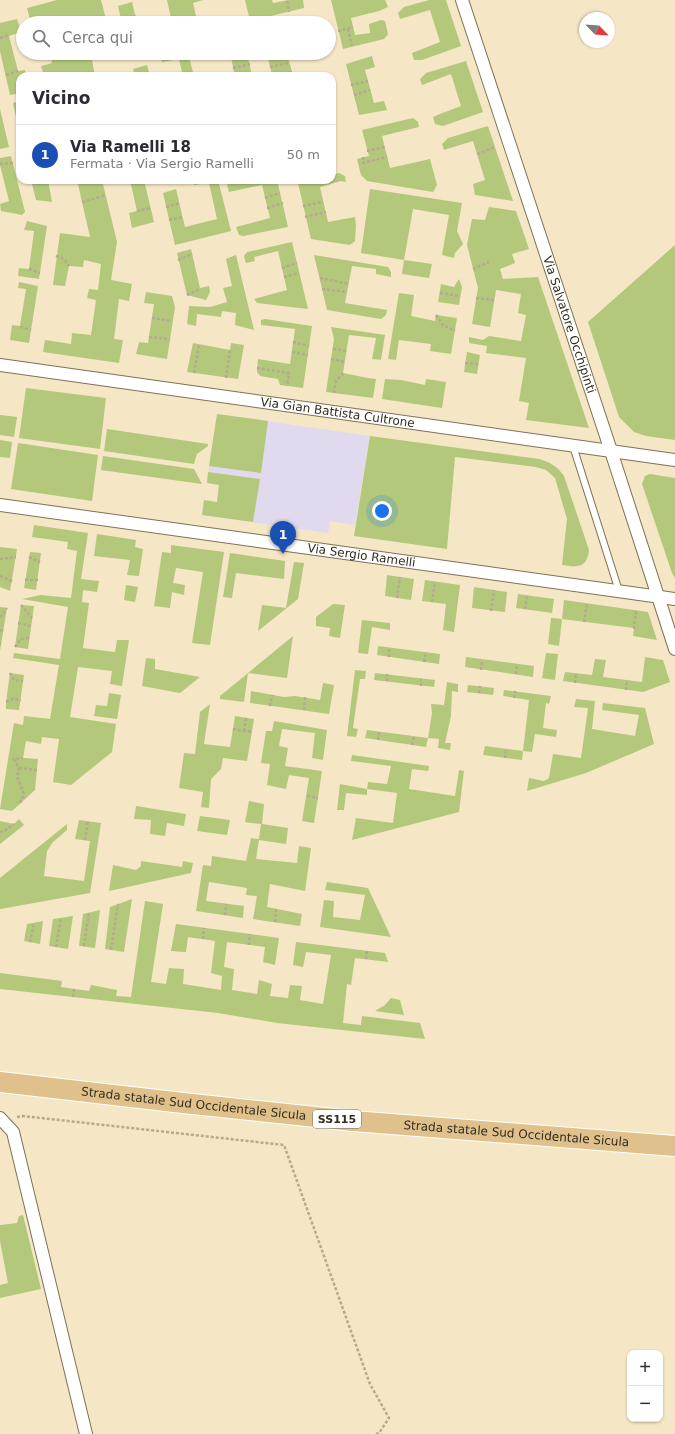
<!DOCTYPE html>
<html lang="it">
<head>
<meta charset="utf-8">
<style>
  body { margin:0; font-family:"DejaVu Sans",sans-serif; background:#f7f7f7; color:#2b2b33 }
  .controls { position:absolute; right:12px; bottom:12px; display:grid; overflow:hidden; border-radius:8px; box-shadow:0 1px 3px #0004 }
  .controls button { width:36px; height:36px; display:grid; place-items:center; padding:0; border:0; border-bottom:1px solid #e1e1e2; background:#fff; color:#2b2b33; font:20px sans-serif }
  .compass { position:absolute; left:579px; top:12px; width:36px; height:36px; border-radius:50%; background:#fff; box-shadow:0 1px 3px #0004; rotate:115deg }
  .you { position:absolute; left:382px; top:511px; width:14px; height:14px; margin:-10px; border:3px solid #fff; border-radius:50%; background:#1a73e8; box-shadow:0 0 0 6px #1a73e833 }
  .badge { display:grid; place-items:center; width:26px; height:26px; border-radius:50%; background:#d93025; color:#fff; font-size:13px; font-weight:700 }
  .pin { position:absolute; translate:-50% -33px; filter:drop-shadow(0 1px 2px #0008) }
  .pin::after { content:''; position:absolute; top:21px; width:14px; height:12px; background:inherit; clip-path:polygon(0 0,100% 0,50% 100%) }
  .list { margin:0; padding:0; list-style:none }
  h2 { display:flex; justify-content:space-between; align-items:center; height:52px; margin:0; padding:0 16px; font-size:17px }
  h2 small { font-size:13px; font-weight:400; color:#7c7c81 }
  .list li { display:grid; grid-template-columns:26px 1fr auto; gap:12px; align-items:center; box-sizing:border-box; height:60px; padding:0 16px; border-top:1px solid #e1e1e2 }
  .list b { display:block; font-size:15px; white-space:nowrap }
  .list p { margin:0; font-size:13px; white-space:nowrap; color:#7c7c81 }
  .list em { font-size:13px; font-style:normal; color:#7c7c81 }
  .icon { flex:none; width:22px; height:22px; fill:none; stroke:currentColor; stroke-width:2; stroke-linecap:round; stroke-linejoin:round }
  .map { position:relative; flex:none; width:675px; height:1434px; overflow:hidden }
  .search { position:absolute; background:#fff; box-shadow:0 1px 3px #0004; left:16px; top:16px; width:320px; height:44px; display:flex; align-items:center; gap:10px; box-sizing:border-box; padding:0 14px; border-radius:22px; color:#7c7c81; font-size:15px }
  .panel { position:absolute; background:#fff; box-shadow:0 1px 3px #0004; left:16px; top:72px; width:320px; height:112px; border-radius:12px }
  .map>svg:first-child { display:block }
  .education { fill:#e1daef }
  .green { fill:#b4c87c }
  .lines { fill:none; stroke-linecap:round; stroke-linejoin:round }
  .service-casing { stroke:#7e7153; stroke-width:8 }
  .minor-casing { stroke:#7e7153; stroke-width:14 }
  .primary-casing { stroke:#fff; stroke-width:22 }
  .path { stroke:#b5aa8f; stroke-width:2.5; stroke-dasharray:3 2; stroke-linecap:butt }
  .service { stroke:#fff; stroke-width:6 }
  .minor { stroke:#fff; stroke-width:12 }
  .primary { stroke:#e0c08b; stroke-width:20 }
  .labels { text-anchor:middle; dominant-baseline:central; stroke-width:3; stroke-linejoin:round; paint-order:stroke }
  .shield { fill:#fff; stroke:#706c63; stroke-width:1 }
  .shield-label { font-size:11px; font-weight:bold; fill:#322d20 }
  .street-label { font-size:12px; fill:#322d20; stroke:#fff }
</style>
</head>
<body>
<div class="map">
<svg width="675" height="1434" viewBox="0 0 675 1434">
  <rect width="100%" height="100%" fill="#f5e6c5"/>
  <polygon class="education" points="217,414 370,436 355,525 330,521 328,533 202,515 204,500 217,502 219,485 207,483"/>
  <g class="green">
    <polygon points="57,0 101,0 107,23 95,23 93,16 66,23 31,23 27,8"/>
    <polygon points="167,0 203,0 193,3 197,21 187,23 172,23"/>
    <polygon points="245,0 272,0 273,3 289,0 303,0 304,8 250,21"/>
    <polygon points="331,0 385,0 388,7 379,11 351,18 355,35 370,33 369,24 381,20 385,21 388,34 384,39 343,49"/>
    <polygon points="429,0 446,0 461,46 422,60 414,60 412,53 440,42 430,10 400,19 398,13 404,7"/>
    <polygon points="132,2 137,23 122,23 118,6"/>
    <polygon points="17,19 21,32 9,36 18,71 25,70 26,76 20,76 20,93 10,95 0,51 0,23"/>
    <polygon points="50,53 73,53 74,59 91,55 95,76 44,76 41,66 52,63"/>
    <polygon points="160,53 188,53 194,76 183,76 179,59 162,62"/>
    <polygon points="230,53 247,53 252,76 235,76"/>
    <polygon points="267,53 287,53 293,76 272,76"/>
    <polygon points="372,56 375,67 365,70 374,103 384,101 387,110 359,115 346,64"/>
    <polygon points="466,61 483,112 443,126 435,124 433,117 440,114 461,106 451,74 422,85 420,79 426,73"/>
    <polygon points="147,65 150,76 135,76 133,69"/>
    <polygon points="20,101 20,122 17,122 13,103"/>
    <polygon points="0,109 9,147 0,149"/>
    <polygon points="413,118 418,122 419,127 382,136 390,168 430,159 437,185 433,192 367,181 361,175 357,159 369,156 362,130"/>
    <polygon points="488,126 513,201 475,195 473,184 485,180 473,141 444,150 442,144 448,138"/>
    <polygon points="11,156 25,212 22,215 1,211 0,204 9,201 0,165 0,158"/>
    <polygon points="339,173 345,176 346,182 341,181 320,187 328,222 355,217 356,225 355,241 350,245 311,239 298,183 310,180 332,180 332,175"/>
    <polygon points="31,180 48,180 52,202 36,200"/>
    <polygon points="77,180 102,180 117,242 111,280 132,284 129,301 119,299 114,339 123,340 119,363 43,352 45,340 71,344 72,333 91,335 96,300 87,298 89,289 98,290 101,264 84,260 83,267 69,266 65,286 53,285 60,233 90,237"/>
    <polygon points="130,180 144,180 154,222 132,228 129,213 137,211"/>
    <polygon points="193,180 218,180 231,231 175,245 163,193 176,189 185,227 217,219 209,183 194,185"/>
    <polygon points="237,180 277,180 288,227 243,236 239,235 236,227 270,218 262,185 229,192 227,185 230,182"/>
    <polygon points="370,189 462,203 457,231 463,244 455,253 454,258 442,255 449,215 413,209 404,260 432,264 429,278 402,274 404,260 361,253"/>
    <polygon points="489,207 516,211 529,249 512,254 515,263 500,269 503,279 538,277 589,428 526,420 529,403 519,401 526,358 486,353 487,346 469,343 469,337 483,340 489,336 521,341 526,315 518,313 521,294 496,290 490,327 472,324 478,288 467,245 472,219 485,220"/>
    <polygon points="27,221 47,226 39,279 18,276 19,268 29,269 34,231 24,230"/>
    <polygon points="292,242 308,309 257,303 254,299 287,290 278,251 254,257 255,261 246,263 244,256 247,252"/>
    <polygon points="675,245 675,440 646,436 634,432 619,417 588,322"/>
    <polygon points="191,249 200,288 209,286 210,292 206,300 187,295 177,253"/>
    <polygon points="236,255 254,330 235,325 236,313 222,311 221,317 197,314 196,326 187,324 189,306 210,307 227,302 223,288 232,286 226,259"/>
    <polygon points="314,255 388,267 391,272 391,277 376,274 376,269 352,266 345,303 387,310 386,315 381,319 327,310"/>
    <polygon points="459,279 462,287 459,305 438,302 441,284 454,287"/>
    <polygon points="19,282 38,286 29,343 10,340 12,325 20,326 26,289 18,288"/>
    <polygon points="146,292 172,296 175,307 167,359 136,354 139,342 148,343 154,304 144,303"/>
    <polygon points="399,293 414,295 411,316 435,321 436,315 457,318 451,354 430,351 431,344 399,340 396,360 388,359"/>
    <polygon points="265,319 312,326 303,388 280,385 278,379 260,376 257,372 258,359 290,364 295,329 261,325 261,320"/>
    <polygon points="331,327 385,335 381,360 372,359 376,338 349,335 343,373 368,378 376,379 373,398 326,392 334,339"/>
    <polygon points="193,343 230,350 231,343 244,345 238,379 187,372"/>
    <polygon points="467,352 480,355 477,374 464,372"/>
    <polygon points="385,379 401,380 425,385 426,379 446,382 442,408 382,399"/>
    <polygon points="26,388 106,398 100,449 19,438"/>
    <polygon points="217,414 268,421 261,473 209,466"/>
    <polygon points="0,415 17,417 14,437 0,435"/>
    <polygon points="107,429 208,444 208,446 197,454 194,464 104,451"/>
    <path d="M370,436L539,459C550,462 557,466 564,476L589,550C587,569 577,567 562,565L567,519L555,478L546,470L536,467L455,457L447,549L354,536Z"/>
    <polygon points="0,440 12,442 10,458 0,457"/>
    <polygon points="18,443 98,455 92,501 11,489"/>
    <polygon points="103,456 194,469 202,484 101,470"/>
    <polygon points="208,472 260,479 253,522 202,515 204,500 217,502 219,485 207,483"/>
    <polygon points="650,474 675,478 675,578 672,573 642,484 645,476"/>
    <polygon points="34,525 88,533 81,579 99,581 97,592 83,590 82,602 89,603 83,648 115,652 117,640 129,640 122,686 110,684 112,671 78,667 70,717 116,724 112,752 71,785 53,782 59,739 42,737 41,744 26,741 23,758 38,759 35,790 12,811 0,809 14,723 23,725 24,716 50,719 59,665 13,658 14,653 60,659 68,607 22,599 41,595 71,598 77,551 67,549 68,542 32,537"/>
    <polygon points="97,534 136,540 135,547 143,549 139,576 127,575 130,560 94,556"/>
    <polygon points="171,545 224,552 210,645 192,643 203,572 176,568 173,583 185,585 184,595 172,592 170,608 154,606 162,552 171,553"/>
    <polygon points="0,547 17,549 10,591 0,587"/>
    <polygon points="30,552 41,553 36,590 24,588"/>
    <polygon points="230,553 285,561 284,579 236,573 232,598 223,597"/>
    <polygon points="294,562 304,563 298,599 258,631 262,605 286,608"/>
    <polygon points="387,575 414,579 411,600 385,596"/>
    <polygon points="425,580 460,585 454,632 443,630 446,604 422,601"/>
    <polygon points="126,585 138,587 135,602 124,600"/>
    <polygon points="474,587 507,592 505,612 472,608"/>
    <polygon points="518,594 554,599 552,613 516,608"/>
    <polygon points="564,600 648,612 657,640 633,636 634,628 562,619 559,646 548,644 551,618 562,619"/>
    <polygon points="333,604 345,605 340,638 329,636 330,628 316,626 316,617"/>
    <polygon points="21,605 34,606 28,649 15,647"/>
    <polygon points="0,607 7,608 0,651"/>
    <polygon points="362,620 390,623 390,630 372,627 368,654 358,653"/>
    <polygon points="293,636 287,678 248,673 244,702 220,699 220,696"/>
    <polygon points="378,646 440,654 439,664 377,655"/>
    <polygon points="546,653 558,654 555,680 542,678"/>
    <polygon points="466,657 534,666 533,677 465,667"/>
    <polygon points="645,657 663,660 670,682 643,692 563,681 565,672 592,675 595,659 606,660 603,677 642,682"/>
    <polygon points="146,658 155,659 155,669 200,677 180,693 142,686"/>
    <polygon points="355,670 366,671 365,679 360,679 353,728 358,729 356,737 347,736"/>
    <polygon points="10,673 24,675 19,710 6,709 6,702"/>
    <polygon points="375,673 435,680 434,687 374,680"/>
    <polygon points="447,682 458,684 458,692 452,691 451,716 445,743 451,743 450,750 438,748 439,739 428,738 426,747 365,738 367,730 428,738 432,713 431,704 444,705"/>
    <polygon points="323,683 334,685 329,714 250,703 251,691 284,697 295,696 320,700"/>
    <polygon points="468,685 494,688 493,695 467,692"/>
    <polygon points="504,690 551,696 549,704 546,703 543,728 557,730 556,737 535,734 532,752 523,751 522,760 483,755 485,746 523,751 529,700 503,696"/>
    <polygon points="109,693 121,695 117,719 94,716 96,705 107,706"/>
    <polygon points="576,699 595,701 592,729 635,736 639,715 602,710 603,703 645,708 654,744 586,773 527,791 529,778 544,781 549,778 553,754 581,758 588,708 574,707"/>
    <polygon points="210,704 204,744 230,747 235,716 254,719 247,761 223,758 221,769 211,779 209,808 201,807 203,792 179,788 184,753 195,754 200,712"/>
    <polygon points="274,721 327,730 323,760 312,758 315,733 282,729 279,746 288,748 285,766 322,771 314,823 302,821 309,778 289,775 286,789 267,785 270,764 261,763 266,731 272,731"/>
    <polygon points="352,755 429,766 428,771 412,769 409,789 455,796 459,770 464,771 459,812 352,840 356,818 393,823 397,793 367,789 367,795 346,793 344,810 337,810 340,784 367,789 368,782 387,784 391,766 351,761"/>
    <polygon points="249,801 264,804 262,824 288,828 286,844 259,840 256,859 297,863 299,846 311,848 305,891 270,884 267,907 302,914 300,926 253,919 257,896 246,895 247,888 209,882 206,901 244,906 243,918 196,911 203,865 211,866 212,856 246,861 251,838 259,839 261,824 245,822"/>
    <polygon points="136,806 186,814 184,826 167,823 165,836 150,834 151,820 134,819"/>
    <polygon points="200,816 230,820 227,835 197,831"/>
    <polygon points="19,819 24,825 0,844 0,821 14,824"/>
    <polygon points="79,820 101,823 90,893 0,909 0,878 67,824 67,830 53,842 47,851 44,876 84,881 90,841 75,839"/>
    <polygon points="141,861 182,867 183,861 193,863 191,873 109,891 113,865 136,870 141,866"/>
    <polygon points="327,882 368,888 391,937 320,927 324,900 334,901 333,917 360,920 365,895 325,890"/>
    <polygon points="132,899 124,952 105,949 110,907"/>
    <polygon points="145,901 163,904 151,982 166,984 169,968 184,969 183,984 221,990 222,976 211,973 215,941 188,937 186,952 171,951 176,924 279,938 275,965 263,962 265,947 227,942 224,967 234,969 232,990 257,994 259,980 272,984 270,996 288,998 290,985 302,986 300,1000 323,1004 331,955 306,952 303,967 293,965 296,942 385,953 388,962 355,958 351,985 347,984 343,1023 361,1025 362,1016 420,1023 425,1039 277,1023 218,1013 0,989 0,973 62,981 61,987 89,991 91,985 117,990 116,996 131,997"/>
    <polygon points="100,910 95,948 79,946 83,914"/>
    <polygon points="73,916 68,949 49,946 53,919"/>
    <polygon points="43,921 40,944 24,941 27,924"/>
    <polygon points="391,998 400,1000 404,1015 375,1011 385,1005"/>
    <polygon points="23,1215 41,1289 0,1298 0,1285 8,1283 0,1241 0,1225 17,1223 19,1216"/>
  </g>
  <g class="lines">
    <defs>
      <polyline id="service" points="573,446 619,591"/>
      <g id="minor">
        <path id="s1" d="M462,0L611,451L675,649"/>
        <path id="s2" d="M0,365L675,460"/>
        <path id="s3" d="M0,505L675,599"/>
        <polyline points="0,1118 13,1132 86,1434"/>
      </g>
      <g id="primary">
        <path id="s4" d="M0,1082L183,1103L353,1121L675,1146"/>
      </g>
    </defs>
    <use href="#service" class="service-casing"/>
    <use href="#minor" class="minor-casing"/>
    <use href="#primary" class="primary-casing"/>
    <g class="path">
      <polyline points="287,1 289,12"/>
      <polyline points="121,20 136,16"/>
      <polyline points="348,29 352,46"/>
      <polyline points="338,31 353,27"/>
      <polyline points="0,38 9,35"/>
      <polyline points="231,58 247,54"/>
      <polyline points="270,67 289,63"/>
      <polyline points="233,68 250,64"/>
      <polyline points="6,75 18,71"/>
      <polyline points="274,76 292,72"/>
      <polyline points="351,85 368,81"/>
      <polyline points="354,95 370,90"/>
      <polyline points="367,151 385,147"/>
      <polyline points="477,154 495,147"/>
      <polyline points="363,157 363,163 387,157"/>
      <polyline points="0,164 13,163"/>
      <polyline points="265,198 280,193"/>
      <polyline points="82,202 106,195"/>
      <polyline points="303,206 323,202"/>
      <polyline points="166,207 180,203"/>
      <polyline points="267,208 283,203"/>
      <polyline points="137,211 151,208"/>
      <polyline points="305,217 326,212"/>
      <polyline points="169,220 183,217"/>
      <polyline points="56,256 64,259 69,266"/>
      <polyline points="178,260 192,254"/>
      <polyline points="282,268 297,263"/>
      <polyline points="29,269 40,273"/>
      <polyline points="473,269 489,262"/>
      <polyline points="284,277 299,273"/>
      <polyline points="320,278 349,284"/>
      <polyline points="322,289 347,292"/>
      <polyline points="440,293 460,296"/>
      <polyline points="187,295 200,289"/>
      <polyline points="476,298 494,300"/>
      <polyline points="436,315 443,325 455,331"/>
      <polyline points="152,318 172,321"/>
      <polyline points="20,327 31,330"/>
      <polyline points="149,337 170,339"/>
      <polyline points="293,342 309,346"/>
      <polyline points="333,349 347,351"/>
      <polyline points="292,352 308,355"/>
      <polyline points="331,359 345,362"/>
      <polyline points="465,363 478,364"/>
      <polyline points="257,368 289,373 287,386"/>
      <polyline points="194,373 199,345"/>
      <polyline points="226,378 230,350"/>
      <polyline points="334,393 336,381 343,373"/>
      <polyline points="29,557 40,562"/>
      <polyline points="0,559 16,557"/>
      <polyline points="0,576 12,581"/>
      <polyline points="25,580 38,580"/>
      <polyline points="397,598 400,577"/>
      <polyline points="432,602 435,582"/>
      <polyline points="21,605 32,618"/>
      <polyline points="525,609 527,595"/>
      <polyline points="491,611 494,590"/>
      <polyline points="0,617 7,608"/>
      <polyline points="584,622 587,603"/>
      <polyline points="18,623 31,626"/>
      <polyline points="634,629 636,610"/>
      <polyline points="0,630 3,631"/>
      <polyline points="0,644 1,644"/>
      <polyline points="15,647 21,639 29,638"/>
      <polyline points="389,657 389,647"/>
      <polyline points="424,662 426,652"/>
      <polyline points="481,670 482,660"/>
      <polyline points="10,673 14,680 23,681"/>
      <polyline points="516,674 517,664"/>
      <polyline points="387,681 387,674"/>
      <polyline points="575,683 576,673"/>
      <polyline points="421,686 421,679"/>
      <polyline points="626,690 627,680"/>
      <polyline points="479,693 480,686"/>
      <polyline points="514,698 515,691"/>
      <polyline points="6,702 12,699 21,700"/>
      <polyline points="270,706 272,695"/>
      <polyline points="304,710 305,697"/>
      <polyline points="233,729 252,732"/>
      <polyline points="244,731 246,718"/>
      <polyline points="378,740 379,732"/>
      <polyline points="412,745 414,736"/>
      <polyline points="505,758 506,749"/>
      <polyline points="19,768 37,770"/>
      <polyline points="307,796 318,798"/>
      <polyline points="20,803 24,794 17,777 19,768 14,759 23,758"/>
      <polyline points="0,832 3,832 14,824"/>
      <polyline points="85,840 88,821"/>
      <polyline points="225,915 226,904"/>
      <polyline points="275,922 276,909"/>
      <polyline points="203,939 204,928"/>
      <polyline points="30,942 34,923"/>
      <polyline points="249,945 250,934"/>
      <polyline points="84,946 89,912"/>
      <polyline points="56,947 61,918"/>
      <polyline points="111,950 118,904"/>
      <polyline points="366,959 367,951"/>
      <polyline points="73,997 74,989"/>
      <polyline points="17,1117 23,1116 284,1145 370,1384 389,1418 379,1433 376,1434"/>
    </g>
    <use href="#service" class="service"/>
    <use href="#minor" class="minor"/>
    <use href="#primary" class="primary"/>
  </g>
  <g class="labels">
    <rect class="shield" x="313" y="1110" width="48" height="18" rx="3"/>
    <g class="shield-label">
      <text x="337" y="1119">SS115</text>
    </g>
    <g class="street-label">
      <text stroke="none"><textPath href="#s1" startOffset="342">Via Salvatore Occhipinti</textPath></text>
      <text stroke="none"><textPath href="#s2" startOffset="341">Via Gian Battista Cultrone</textPath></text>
      <text stroke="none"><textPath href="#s3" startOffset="365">Via Sergio Ramelli</textPath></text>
      <text stroke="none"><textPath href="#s4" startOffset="195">Strada statale Sud Occidentale Sicula</textPath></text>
      <text stroke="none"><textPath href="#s4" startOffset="519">Strada statale Sud Occidentale Sicula</textPath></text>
    </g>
  </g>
</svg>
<div class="controls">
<button>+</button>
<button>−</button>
</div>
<svg class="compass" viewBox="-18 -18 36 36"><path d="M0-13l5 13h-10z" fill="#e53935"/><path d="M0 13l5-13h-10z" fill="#7c7c81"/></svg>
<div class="you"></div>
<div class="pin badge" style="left:283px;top:554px;background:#1a4fb4">1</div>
<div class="search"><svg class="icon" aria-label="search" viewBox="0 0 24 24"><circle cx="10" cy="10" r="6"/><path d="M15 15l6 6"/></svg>Cerca qui</div>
<section class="panel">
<h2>Vicino<small></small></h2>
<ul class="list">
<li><span class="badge" style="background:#1a4fb4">1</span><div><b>Via Ramelli 18</b><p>Fermata · Via Sergio Ramelli</p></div><em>50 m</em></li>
</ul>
</section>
</div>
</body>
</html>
